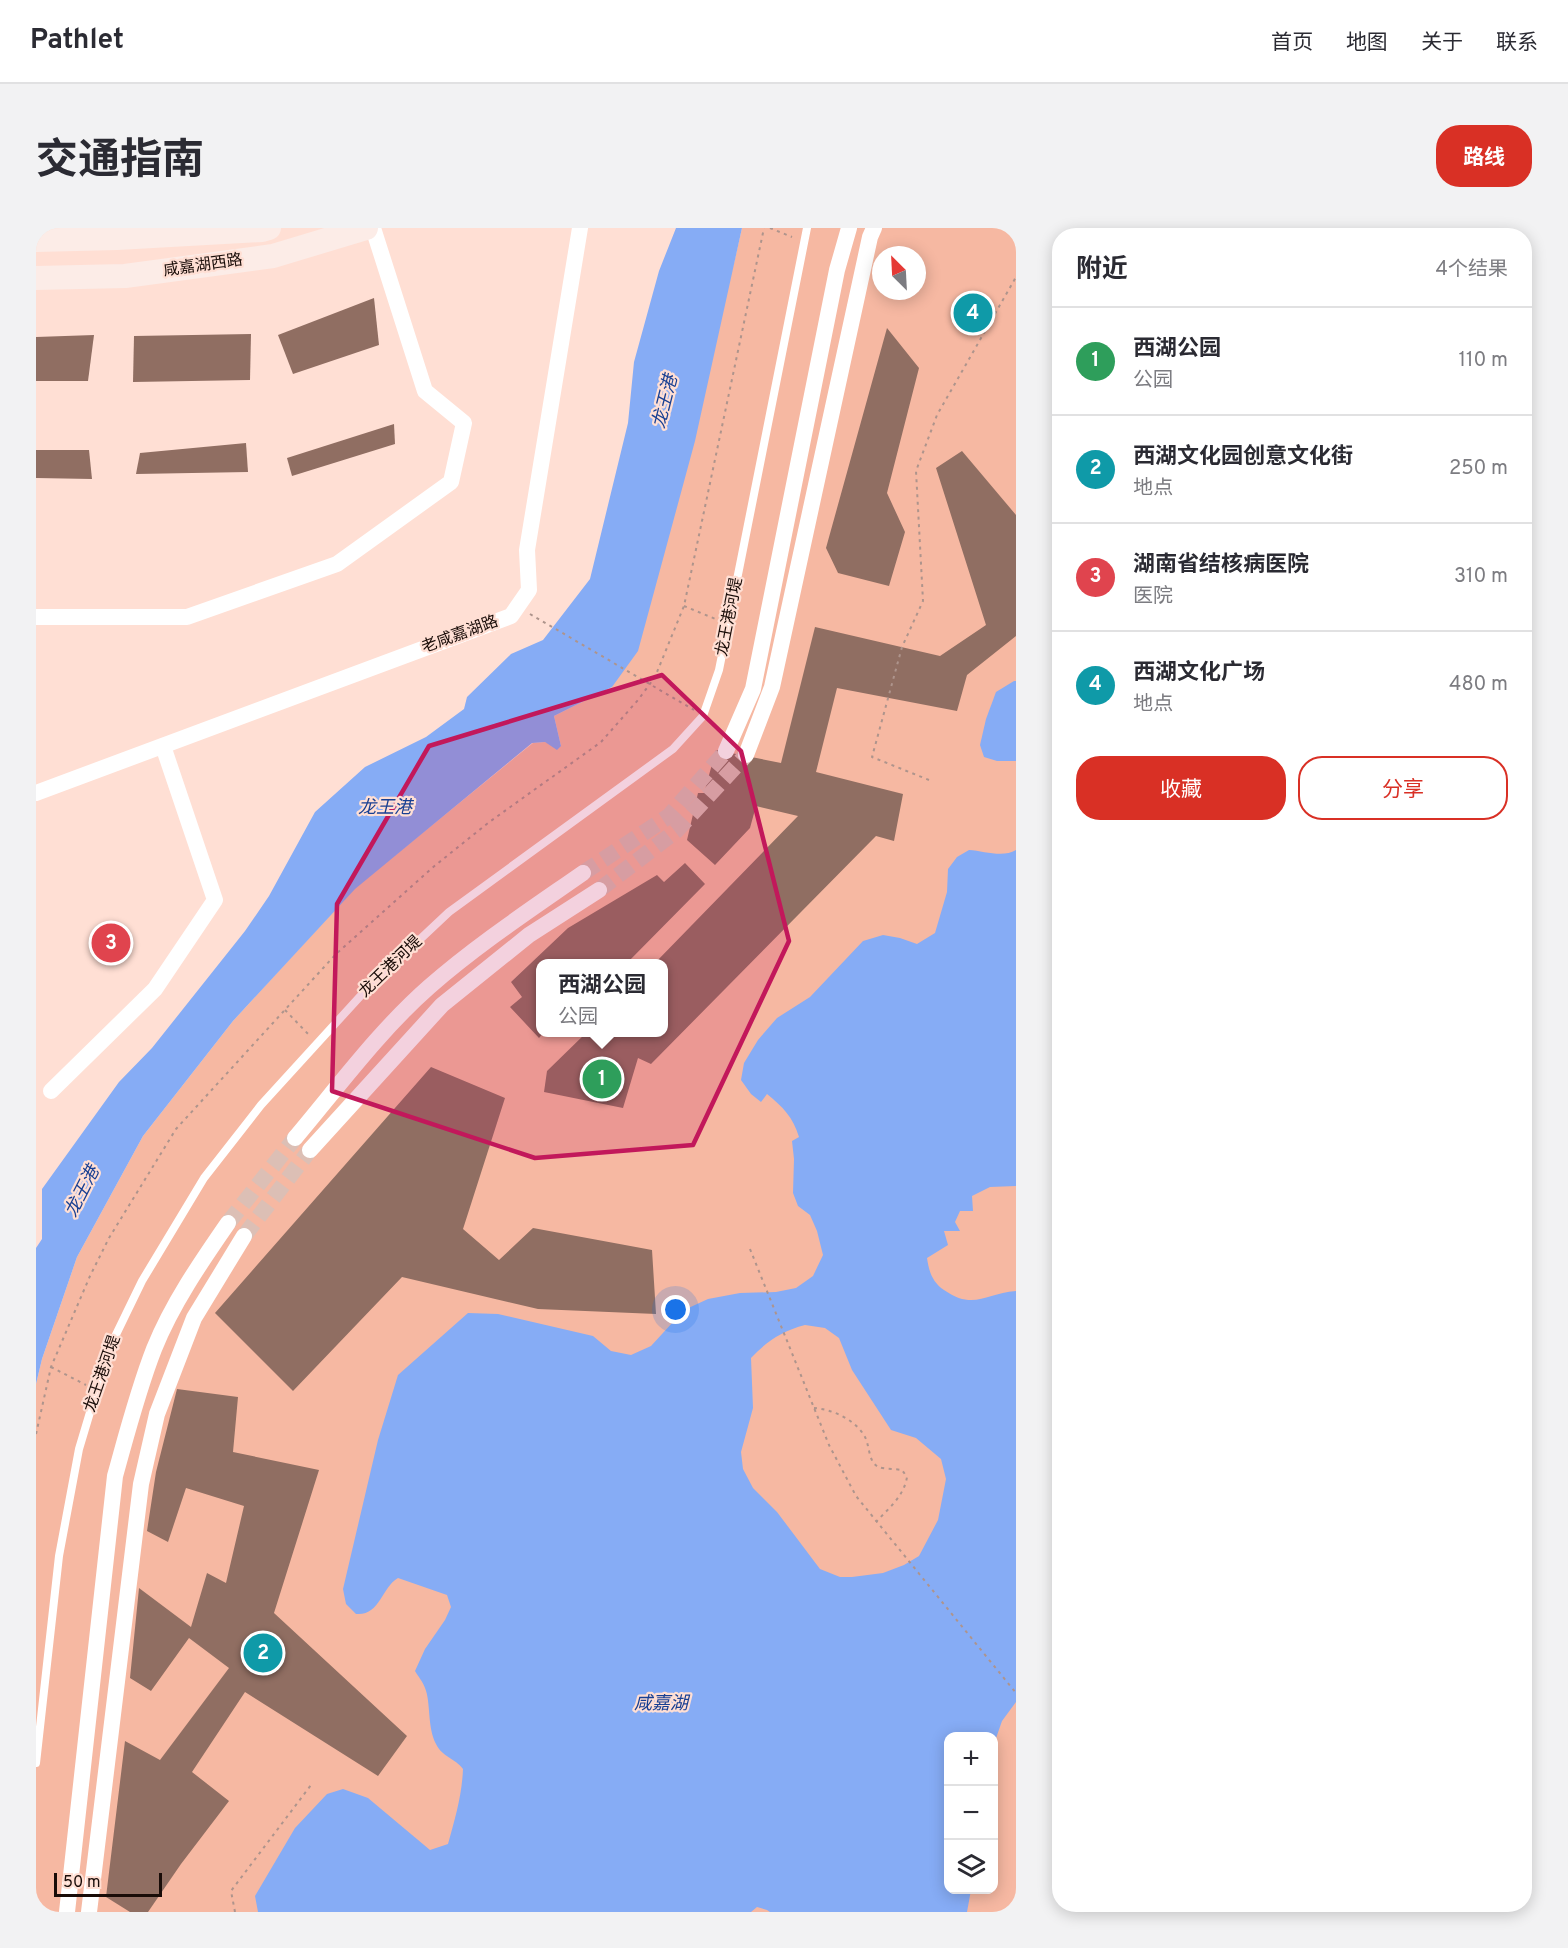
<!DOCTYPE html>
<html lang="zh">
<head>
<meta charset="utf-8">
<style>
  body { margin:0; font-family:Overpass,"Noto Sans SC",sans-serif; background:#f2f2f3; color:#2b2b33 }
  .controls { position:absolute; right:18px; bottom:18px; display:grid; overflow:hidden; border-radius:12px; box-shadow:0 3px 15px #0003 }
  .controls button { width:54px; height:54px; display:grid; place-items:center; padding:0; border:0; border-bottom:2px solid #e1e1e2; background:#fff; color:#2b2b33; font:30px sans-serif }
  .compass { position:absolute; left:836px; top:18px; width:54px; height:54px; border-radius:50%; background:#fff; box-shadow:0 3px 15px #0003; rotate:336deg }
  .scale { position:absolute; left:18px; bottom:15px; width:108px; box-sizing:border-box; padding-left:6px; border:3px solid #190c08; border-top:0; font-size:16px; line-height:21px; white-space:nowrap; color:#190c08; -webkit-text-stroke:4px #ffdfd4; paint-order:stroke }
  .you { position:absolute; left:640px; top:1082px; width:21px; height:21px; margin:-15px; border:4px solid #fff; border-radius:50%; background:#1a73e8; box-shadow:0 0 0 9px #1a73e833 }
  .badge { display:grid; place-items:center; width:39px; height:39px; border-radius:50%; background:#d93025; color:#fff; font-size:20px; font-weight:700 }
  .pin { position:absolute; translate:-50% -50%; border:3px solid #fff; box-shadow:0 2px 6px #0006 }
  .popup { position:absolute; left:500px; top:731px; width:132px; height:78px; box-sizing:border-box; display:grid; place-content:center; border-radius:12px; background:#fff; filter:drop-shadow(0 2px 4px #0005); font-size:20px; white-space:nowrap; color:#7c7c81 }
  .popup b { font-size:22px; color:#2b2b33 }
  .popup::after { content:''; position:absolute; left:50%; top:100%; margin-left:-12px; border:12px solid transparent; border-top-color:#fff }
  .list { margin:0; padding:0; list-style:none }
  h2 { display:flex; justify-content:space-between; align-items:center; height:78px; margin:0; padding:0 24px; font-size:26px }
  h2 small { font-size:20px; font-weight:400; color:#7c7c81 }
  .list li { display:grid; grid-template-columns:39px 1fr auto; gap:18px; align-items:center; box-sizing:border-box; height:108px; padding:0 24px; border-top:2px solid #e1e1e2 }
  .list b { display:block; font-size:22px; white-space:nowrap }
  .list p { margin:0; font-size:20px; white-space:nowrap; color:#7c7c81 }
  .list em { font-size:20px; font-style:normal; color:#7c7c81 }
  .actions { display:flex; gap:12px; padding:18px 24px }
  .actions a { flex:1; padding:14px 0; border:2px solid #d93025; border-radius:24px; text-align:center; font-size:21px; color:#d93025 }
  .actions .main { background:#d93025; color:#fff }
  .icon { flex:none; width:33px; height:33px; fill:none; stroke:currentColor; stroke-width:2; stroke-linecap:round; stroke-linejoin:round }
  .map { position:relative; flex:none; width:980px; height:1684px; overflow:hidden; border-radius:24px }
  header { display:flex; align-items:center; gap:36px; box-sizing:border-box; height:84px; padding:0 30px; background:#fff; border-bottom:2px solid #e1e1e2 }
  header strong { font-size:28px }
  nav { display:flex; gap:33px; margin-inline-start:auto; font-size:21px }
  .intro { display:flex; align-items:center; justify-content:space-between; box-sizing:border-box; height:144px; padding:0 36px }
  h1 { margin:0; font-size:42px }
  .button { padding:15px 27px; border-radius:24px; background:#d93025; color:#fff; font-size:21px; font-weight:700 }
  main { display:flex; gap:36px; padding:0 36px }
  aside { flex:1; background:#fff; border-radius:24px; box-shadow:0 3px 15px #0003 }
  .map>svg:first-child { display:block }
  .green { fill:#f6b8a2; fill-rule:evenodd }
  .water { fill:#86acf5; fill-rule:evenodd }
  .building { fill:#906e62 }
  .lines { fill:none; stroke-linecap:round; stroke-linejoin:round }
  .street-tunnel { stroke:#dcbfb5; stroke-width:16; stroke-dasharray:16 8; stroke-linecap:butt }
  .path { stroke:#ae948c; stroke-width:2; stroke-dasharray:3 4.5; stroke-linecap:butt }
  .lane { stroke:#fff; stroke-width:8 }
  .street { stroke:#fff; stroke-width:16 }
  .secondary { stroke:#fcece7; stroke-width:24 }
  .marked { fill:#c2185b; fill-opacity:0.2; stroke:#c2185b; stroke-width:4.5; stroke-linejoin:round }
  .labels { text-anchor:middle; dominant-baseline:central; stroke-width:4.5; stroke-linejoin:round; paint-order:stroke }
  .street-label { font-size:16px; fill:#190c08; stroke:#ffdfd4 }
  .water-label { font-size:18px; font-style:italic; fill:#183f92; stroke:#ffdfd4 }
</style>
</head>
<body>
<header>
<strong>Pathlet</strong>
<nav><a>首页</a><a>地图</a><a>关于</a><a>联系</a></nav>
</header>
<div class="intro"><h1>交通指南</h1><a class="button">路线</a></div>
<main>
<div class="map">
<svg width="980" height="1684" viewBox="0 0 980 1684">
  <rect width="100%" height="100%" fill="#ffdfd4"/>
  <path class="green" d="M706,0H980V1684H0V1156L6,1131L41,1029L107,908L197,793L319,660L497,515L509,514L525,518L518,488L576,459L698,35ZM845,27H881V63H845ZM504,736H628V804H504ZM912,1508H957V1662H912Z"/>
  <g class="water">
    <polygon points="640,0 706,0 659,213 602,423 576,459 518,488 525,518 521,522 509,514 496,515 319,661 197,793 107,908 41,1029 6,1131 0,1156 0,1020 6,1011 6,961 83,854 116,820 209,703 233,668 279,584 329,539 390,509 428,481 431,469 475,426 507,412 554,351 592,195 598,134 623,43"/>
    <polygon points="978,453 980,453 980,533 961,533 948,529 944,517 950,491 960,464"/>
    <path d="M933,622C948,623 967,630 980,622V958L954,959L936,968L937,983H924L919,994L924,1003H908L912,1017L891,1030C893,1043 896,1054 908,1062C938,1083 950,1065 980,1063V1474L966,1493L958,1516L957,1508H912V1662H935L931,1684H734L731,1682L721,1679L715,1684H222L219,1668L259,1600L291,1566L307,1561L332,1570L394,1622L412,1616C419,1591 426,1567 427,1541C419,1530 406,1529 400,1516C391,1499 395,1474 389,1460C387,1454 382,1448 379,1443L389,1421L409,1392L415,1379L411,1367L362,1350C345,1360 344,1388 320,1386L310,1376L307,1361L342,1212L362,1147L432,1085L462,1086L557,1108L575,1123L595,1127L615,1118L648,1082L672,1071L704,1065L740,1064L760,1060L777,1048L787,1027L781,1003L774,987L762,978L757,965L758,931L756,913L763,909C757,889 747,879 731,866L725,874L715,866L705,852L708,835L722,812L741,790L774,769L827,713L847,707L864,710L881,716L899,705L911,664L912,641L921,629ZM769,1097L789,1100L803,1110L816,1142L855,1202L880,1210L905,1231L910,1251L902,1292L883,1328L868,1337L847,1345L816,1349H804L784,1341L741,1284L717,1260L707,1241L705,1224L717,1180L715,1130C731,1113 746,1103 769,1097Z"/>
  </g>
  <g class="building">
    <polygon points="338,70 343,117 257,146 242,107"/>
    <polygon points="851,100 883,140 851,265 869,304 853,358 802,345 790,320"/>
    <polygon points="215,106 214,152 97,154 98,108"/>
    <polygon points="58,107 52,153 0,153 0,109"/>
    <polygon points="358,196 359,216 256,248 251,230"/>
    <polygon points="210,215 212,244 100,246 104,225"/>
    <polygon points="0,222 53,222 56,251 0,250"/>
    <polygon points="926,223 980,287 980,408 931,447 921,483 801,460 780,544 867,566 858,613 840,608 615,836 602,830 587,880 508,864 511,843 551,804 628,804 628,736 618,736 762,588 720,578 714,600 679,637 651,612 662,565 668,565 680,522 745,535 779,399 904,428 950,397 900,240"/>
    <polygon points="649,635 669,656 590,736 504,736 504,804 508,804 503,810 474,779 486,769 475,754 532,700 621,647 628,654"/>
    <polygon points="395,839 469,870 427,1001 463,1032 497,1000 616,1022 620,1086 502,1081 366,1049 257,1163 179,1085"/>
    <polygon points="141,1161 202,1169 197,1224 283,1242 238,1385 371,1508 342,1548 209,1464 156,1544 193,1573 145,1636 112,1684 94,1684 70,1669 89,1513 124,1532 193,1440 153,1410 115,1463 94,1450 103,1360 155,1399 171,1345 190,1355 208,1278 150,1260 132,1314 111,1303 120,1244"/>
  </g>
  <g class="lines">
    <g class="street-tunnel">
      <polyline points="547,645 633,588 690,523"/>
      <polyline points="563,662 640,603 710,527"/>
      <polyline points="192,995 259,910"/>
      <polyline points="208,1008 274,922"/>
    </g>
    <g class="path">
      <polyline points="734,0 756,9"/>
      <polyline points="648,378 682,392"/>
      <polyline points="494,386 658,482"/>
      <polyline points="893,552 836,529 866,419 887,373 880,243 901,187 980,49"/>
      <polyline points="249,782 274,808"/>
      <polyline points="714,1021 793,1217 820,1268 980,1465"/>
      <polyline points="15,1139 50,1157"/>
      <path d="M778,1180C796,1181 820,1192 829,1209C834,1218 832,1235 843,1239C847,1241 860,1241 866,1242L871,1249C868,1268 853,1280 840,1294"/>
      <polyline points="0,1206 15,1139 54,1048 73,1010 140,901 300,726 396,640 452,595 565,514 602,472 619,449 648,378 728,0"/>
      <polyline points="199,1684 195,1663 275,1557"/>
    </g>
    <polyline class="lane" points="0,1535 23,1328 43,1221 73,1121 106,1053 168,950 225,877 329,763 413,684 637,521 667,488 683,442 771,0"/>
    <g class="street">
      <polyline points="0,389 151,389 301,336 415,254 428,195 389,163 337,0"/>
      <polyline points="690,523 717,461 801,42 813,0"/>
      <polyline points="710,527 736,459 834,9 838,0"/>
      <polyline points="0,565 475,388 493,362 491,322 544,0"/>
      <polyline points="15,863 119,761 179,672 127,518"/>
      <path d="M259,910C302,859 343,803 393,759C441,717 494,682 547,645"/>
      <polyline points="274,922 406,777 493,707 563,662"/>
      <path d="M31,1684L79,1248C91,1205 102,1162 118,1121C136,1076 165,1034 192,995"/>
      <polyline points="53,1684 105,1256 121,1186 158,1090 208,1008"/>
    </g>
    <g class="secondary">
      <polyline points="0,12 81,10 226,2 233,0"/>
      <polyline points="0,50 89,48 237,28 330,0"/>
    </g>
  </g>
  <path class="marked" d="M626,447L705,523L753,713L657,917L499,930L296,863L301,676L393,518Z"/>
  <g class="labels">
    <g class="street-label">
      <text transform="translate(167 38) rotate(-8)">咸嘉湖西路</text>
      <text transform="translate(694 389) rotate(-79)">龙王港河堤</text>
      <text transform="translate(424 407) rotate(-20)">老咸嘉湖路</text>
      <text transform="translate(355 739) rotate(-44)">龙王港河堤</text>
      <text transform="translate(67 1146) rotate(-71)">龙王港河堤</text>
    </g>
    <g class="water-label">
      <text transform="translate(630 174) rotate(-76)">龙王港</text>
      <text x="349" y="580">龙王港</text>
      <text transform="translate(47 964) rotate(-63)">龙王港</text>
      <text x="625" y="1476">咸嘉湖</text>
    </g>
  </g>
</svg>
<div class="controls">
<button>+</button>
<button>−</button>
<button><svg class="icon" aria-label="layers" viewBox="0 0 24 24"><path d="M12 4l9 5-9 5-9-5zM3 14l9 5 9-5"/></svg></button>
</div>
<svg class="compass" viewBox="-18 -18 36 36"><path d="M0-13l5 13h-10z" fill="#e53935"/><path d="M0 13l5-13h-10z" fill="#7c7c81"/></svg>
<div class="scale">50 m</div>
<div class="you"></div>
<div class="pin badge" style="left:566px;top:851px;background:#2e9e5b">1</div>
<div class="popup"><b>西湖公园</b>公园</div>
<div class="pin badge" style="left:227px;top:1425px;background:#0f9aa8">2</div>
<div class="pin badge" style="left:75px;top:715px;background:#e0444e">3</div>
<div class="pin badge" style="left:937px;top:85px;background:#0f9aa8">4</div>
</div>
<aside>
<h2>附近<small>4个结果</small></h2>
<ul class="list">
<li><span class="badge" style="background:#2e9e5b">1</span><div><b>西湖公园</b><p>公园</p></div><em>110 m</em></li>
<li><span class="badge" style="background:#0f9aa8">2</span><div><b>西湖文化园创意文化街</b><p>地点</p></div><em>250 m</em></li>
<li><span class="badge" style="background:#e0444e">3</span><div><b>湖南省结核病医院</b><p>医院</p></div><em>310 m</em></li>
<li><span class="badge" style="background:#0f9aa8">4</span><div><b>西湖文化广场</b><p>地点</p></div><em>480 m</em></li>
</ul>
<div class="actions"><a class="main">收藏</a><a>分享</a></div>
</aside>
</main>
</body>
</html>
